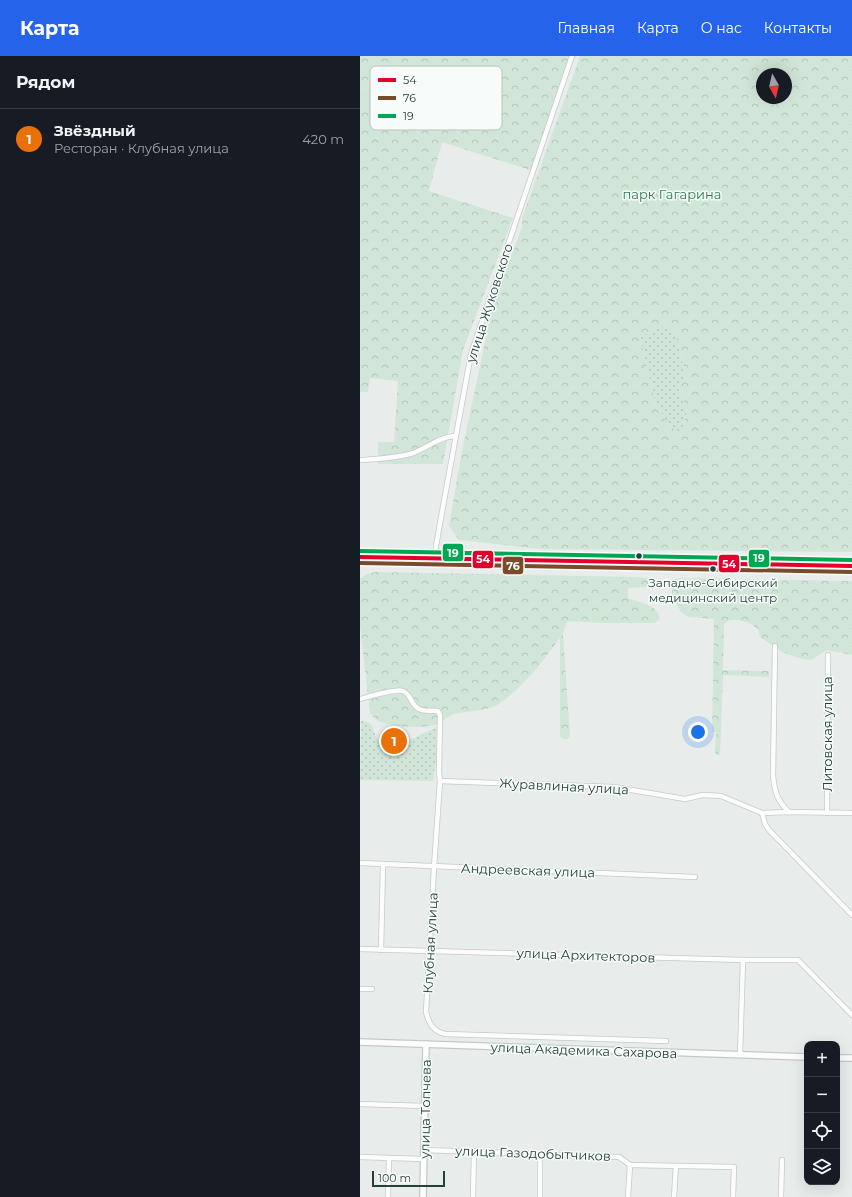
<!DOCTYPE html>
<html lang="ru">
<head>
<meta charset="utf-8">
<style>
  body { margin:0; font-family:Montserrat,sans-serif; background:#20242c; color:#f1f3f6 }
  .controls { position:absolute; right:12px; bottom:12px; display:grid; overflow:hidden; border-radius:8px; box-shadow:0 4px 16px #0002 }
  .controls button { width:36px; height:36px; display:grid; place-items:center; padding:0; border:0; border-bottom:1px solid #363941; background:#171b24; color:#f1f3f6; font:20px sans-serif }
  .compass { position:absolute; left:396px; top:12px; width:36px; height:36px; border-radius:50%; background:#171b24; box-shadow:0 4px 16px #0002; rotate:172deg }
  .scale { position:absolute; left:12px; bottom:10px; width:73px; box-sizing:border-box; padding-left:4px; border:2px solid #24423a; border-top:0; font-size:11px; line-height:14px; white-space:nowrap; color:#24423a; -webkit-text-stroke:3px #f7fbf9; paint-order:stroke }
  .you { position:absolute; left:338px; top:676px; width:14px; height:14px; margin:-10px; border:3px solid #fff; border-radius:50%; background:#1a73e8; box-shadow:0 0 0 6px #1a73e833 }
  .badge { display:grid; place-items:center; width:26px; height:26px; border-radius:50%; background:#2563eb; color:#fff; font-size:13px; font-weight:700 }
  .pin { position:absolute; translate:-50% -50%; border:2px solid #fff; box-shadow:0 1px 4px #0006 }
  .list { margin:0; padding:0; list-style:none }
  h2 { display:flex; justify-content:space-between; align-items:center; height:52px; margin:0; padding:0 16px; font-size:17px }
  h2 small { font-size:13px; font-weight:400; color:#9ea1a6 }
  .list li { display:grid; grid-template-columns:26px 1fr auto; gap:12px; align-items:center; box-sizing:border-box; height:60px; padding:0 16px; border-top:1px solid #363941 }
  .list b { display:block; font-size:15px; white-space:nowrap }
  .list p { margin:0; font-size:13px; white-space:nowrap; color:#9ea1a6 }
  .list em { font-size:13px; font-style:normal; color:#9ea1a6 }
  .icon { flex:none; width:22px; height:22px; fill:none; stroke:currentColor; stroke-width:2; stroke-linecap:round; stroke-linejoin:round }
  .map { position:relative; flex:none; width:492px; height:1141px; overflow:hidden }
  header { display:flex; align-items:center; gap:24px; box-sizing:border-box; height:56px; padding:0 20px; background:#2563eb; color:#fff }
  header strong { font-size:19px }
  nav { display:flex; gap:22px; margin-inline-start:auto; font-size:14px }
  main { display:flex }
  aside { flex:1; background:#171b24 }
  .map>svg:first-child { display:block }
  .grass { fill:url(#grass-dots) }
  .forest { fill:url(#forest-crowns); fill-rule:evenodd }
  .pitch { fill:#d1e6d8 }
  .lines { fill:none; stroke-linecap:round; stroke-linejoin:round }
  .minor-casing { stroke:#c5cac8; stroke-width:6 }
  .tertiary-casing { stroke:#c5cac8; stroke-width:8 }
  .primary-casing { stroke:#c3ccc9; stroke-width:9 }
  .minor { stroke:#fcfcfc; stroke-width:4.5 }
  .tertiary { stroke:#fcfcfc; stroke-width:5.5 }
  .primary { stroke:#cfd7d5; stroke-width:7 }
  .bus-1-casing { stroke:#f7fbf9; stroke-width:7 }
  .bus-2-casing { stroke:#f7fbf9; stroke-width:7 }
  .bus-3-casing { stroke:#f7fbf9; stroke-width:7 }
  .bus-1 { stroke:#e4002b; stroke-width:4 }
  .bus-2 { stroke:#7a4b2a; stroke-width:4 }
  .bus-3 { stroke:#00a651; stroke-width:4 }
  .bus-dot { fill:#24423a; stroke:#f7fbf9; stroke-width:1.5 }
  .labels { text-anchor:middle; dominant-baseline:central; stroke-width:3; stroke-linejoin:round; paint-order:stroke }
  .bus-label { font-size:12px; fill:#24423a; stroke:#f7fbf9 }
  .park-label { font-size:13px; fill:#2d7a4b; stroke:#f7fbf9 }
  .street-label { font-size:13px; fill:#24423a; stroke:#f7fbf9 }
  .key { fill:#f7fbf9; stroke:#b8c4c0; stroke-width:1 }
  .key-label { font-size:11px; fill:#24423a }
  .line-badge { stroke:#f7fbf9; stroke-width:1.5 }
  .badge-label { font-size:11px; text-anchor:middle; font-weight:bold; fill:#fff }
</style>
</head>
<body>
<header>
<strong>Карта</strong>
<nav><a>Главная</a><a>Карта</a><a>О нас</a><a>Контакты</a></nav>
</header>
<main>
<aside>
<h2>Рядом<small></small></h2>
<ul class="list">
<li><span class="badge" style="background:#e8710a">1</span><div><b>Звёздный</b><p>Ресторан · Клубная улица</p></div><em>420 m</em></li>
</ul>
</aside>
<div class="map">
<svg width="492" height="1141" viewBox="0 0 492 1141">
  <defs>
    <pattern id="grass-dots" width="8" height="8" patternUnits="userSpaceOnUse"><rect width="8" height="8" fill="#d1e6d8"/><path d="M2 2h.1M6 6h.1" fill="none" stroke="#b3c6ba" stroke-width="1.8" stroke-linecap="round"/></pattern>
    <pattern id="forest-crowns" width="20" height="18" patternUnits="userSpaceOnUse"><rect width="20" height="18" fill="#d1e6d8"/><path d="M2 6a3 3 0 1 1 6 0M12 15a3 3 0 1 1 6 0" fill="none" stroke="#b3c6ba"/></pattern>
  </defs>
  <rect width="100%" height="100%" fill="#e8edeb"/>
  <g class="grass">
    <polygon points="305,269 317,283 327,325 318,328 327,355 320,381 296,350 280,281"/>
    <path d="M1,665C16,665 11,676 19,685C23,690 29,695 33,699L48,685L77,671L76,704L73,725L0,724Z"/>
  </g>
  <g class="forest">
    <polygon points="0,0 214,0 176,116 82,86 69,135 153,162 103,294 83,408 18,408 18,386 34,386 38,325 10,322 8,336 0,336"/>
    <path d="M220,0H492V496L179,493L99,484L89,470L101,400L133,248L162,171V162ZM402,18H426V42H402ZM305,269L317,283L327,325L318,327L327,355L320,381L296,350L280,281Z"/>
    <path d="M15,516L278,521L288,522L289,527L287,531L268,532V542C279,546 302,550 299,564L294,567H239L208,565L205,571L203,578L210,680L207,683H203L200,680V582C184,604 168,625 147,642C144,644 141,647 137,649C125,656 109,654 95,658C88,660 85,664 80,667C65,674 30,671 16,664C14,662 12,659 10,657L0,570V523L6,518Z"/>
    <polygon points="318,522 492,525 492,599 467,594 451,604 442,603 422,596 400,581 398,573 389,567 379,564 369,564 364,568 363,614 409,615 409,621 363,619 360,699 355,698 356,676 352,676 354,563 328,561 321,556 312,540 313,524"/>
  </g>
  <rect class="pitch" x="0" y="39" width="15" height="15"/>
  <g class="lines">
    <defs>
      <g id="minor">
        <path d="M0,404C15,403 45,402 58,395C71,389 80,381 95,380"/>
        <polyline points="76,502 76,490 84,445 111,298 212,0"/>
        <path d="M415,590L413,720C415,737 417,744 429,756"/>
        <path d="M0,643C8,641 36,632 43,635C51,638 51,649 59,653C65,656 71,654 78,655L80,659L79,716L80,725L74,811L66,956C69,968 73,975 85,978L306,985"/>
        <polyline points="80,725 254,731 325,743 343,739 361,740 402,757 429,756 492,757"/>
        <polyline points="402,757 405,768 409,774 492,859"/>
        <polyline points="467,757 468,599"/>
        <polyline points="0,807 335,821"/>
        <polyline points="0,893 383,904 438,904 492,959"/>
        <polyline points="21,894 23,808"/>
        <polyline points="0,933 12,933"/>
        <polyline points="380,999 383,904"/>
        <polyline points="0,1048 65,1050"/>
        <polyline points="64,1094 259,1101 270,1109 374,1111 373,1141"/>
        <polyline points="180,1098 180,1141"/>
        <polyline points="0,1101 64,1103"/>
        <polyline points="28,1141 29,1102"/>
        <polyline points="113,1141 114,1095"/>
        <polyline points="268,1141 270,1109"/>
        <polyline points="314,1141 316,1110"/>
        <polyline points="421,1141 422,1104"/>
      </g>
      <g id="tertiary">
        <polyline points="0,986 447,1001"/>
        <polyline points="477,1002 492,1002"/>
        <polyline points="63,1141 66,988"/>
      </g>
      <polyline id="primary" points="0,501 492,510"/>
    </defs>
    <use href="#minor" class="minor-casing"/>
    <use href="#tertiary" class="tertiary-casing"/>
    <use href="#primary" class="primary-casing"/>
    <use href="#minor" class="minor"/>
    <use href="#tertiary" class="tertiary"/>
    <use href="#primary" class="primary"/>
    <defs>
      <polyline id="bus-1" points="0,501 492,510"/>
      <polyline id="bus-2" points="0,507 492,516"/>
      <polyline id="bus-3" points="0,495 492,504"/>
    </defs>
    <use href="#bus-1" class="bus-1-casing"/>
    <use href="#bus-2" class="bus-2-casing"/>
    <use href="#bus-3" class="bus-3-casing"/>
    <use href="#bus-1" class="bus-1"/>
    <use href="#bus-2" class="bus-2"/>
    <use href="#bus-3" class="bus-3"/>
  </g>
  <g class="bus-dot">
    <circle cx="279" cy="500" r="3.5"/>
    <circle cx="353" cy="513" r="3.5"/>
  </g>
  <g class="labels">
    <g class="bus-label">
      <text x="353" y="526">Западно-Сибирский<tspan x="353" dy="15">медицинский центр</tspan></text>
    </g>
    <g class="park-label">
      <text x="312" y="138">парк Гагарина</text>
    </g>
    <g class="street-label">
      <text transform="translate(129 247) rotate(-72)">улица Жуковского</text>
      <text transform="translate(467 678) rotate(-90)">Литовская улица</text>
      <text transform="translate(204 730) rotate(3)">Журавлиная улица</text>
      <text transform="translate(168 814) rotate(2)">Андреевская улица</text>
      <text transform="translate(70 887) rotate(-87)">Клубная улица</text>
      <text transform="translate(226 899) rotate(2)">улица Архитекторов</text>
      <text transform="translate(224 994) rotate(2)">улица Академика Сахарова</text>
      <text transform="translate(65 1053) rotate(-89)">улица Топчева</text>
      <text transform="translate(173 1097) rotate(2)">улица Газодобытчиков</text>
    </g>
  </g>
  <rect x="10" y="10" width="132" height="64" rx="6" class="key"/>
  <rect x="18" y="22" width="18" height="4" fill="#e4002b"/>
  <rect x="18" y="40" width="18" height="4" fill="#7a4b2a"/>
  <rect x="18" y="58" width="18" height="4" fill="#00a651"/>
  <g class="key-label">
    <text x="43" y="28">54</text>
    <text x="43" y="46">76</text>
    <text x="43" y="64">19</text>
  </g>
  <g class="line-badge">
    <rect x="82" y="487" width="22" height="19" rx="4" fill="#00a651"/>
    <rect x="388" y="493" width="22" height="19" rx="4" fill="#00a651"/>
    <rect x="112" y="494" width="22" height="19" rx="4" fill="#e4002b"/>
    <rect x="358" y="498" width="22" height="19" rx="4" fill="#e4002b"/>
    <rect x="142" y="500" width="22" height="19" rx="4" fill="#7a4b2a"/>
  </g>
  <g class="badge-label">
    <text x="93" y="501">19</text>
    <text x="399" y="506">19</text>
    <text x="123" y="507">54</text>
    <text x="369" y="512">54</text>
    <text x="153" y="514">76</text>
  </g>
</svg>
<div class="controls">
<button>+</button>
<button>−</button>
<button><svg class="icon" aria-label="locate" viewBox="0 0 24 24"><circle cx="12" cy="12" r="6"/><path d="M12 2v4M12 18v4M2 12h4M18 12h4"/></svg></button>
<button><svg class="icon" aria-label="layers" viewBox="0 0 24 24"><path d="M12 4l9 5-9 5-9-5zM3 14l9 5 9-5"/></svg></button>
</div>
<svg class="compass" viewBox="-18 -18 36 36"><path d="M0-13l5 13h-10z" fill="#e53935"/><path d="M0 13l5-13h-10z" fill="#9ea1a6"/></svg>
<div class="scale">100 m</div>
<div class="you"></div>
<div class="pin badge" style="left:34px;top:685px;background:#e8710a">1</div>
</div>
</main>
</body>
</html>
